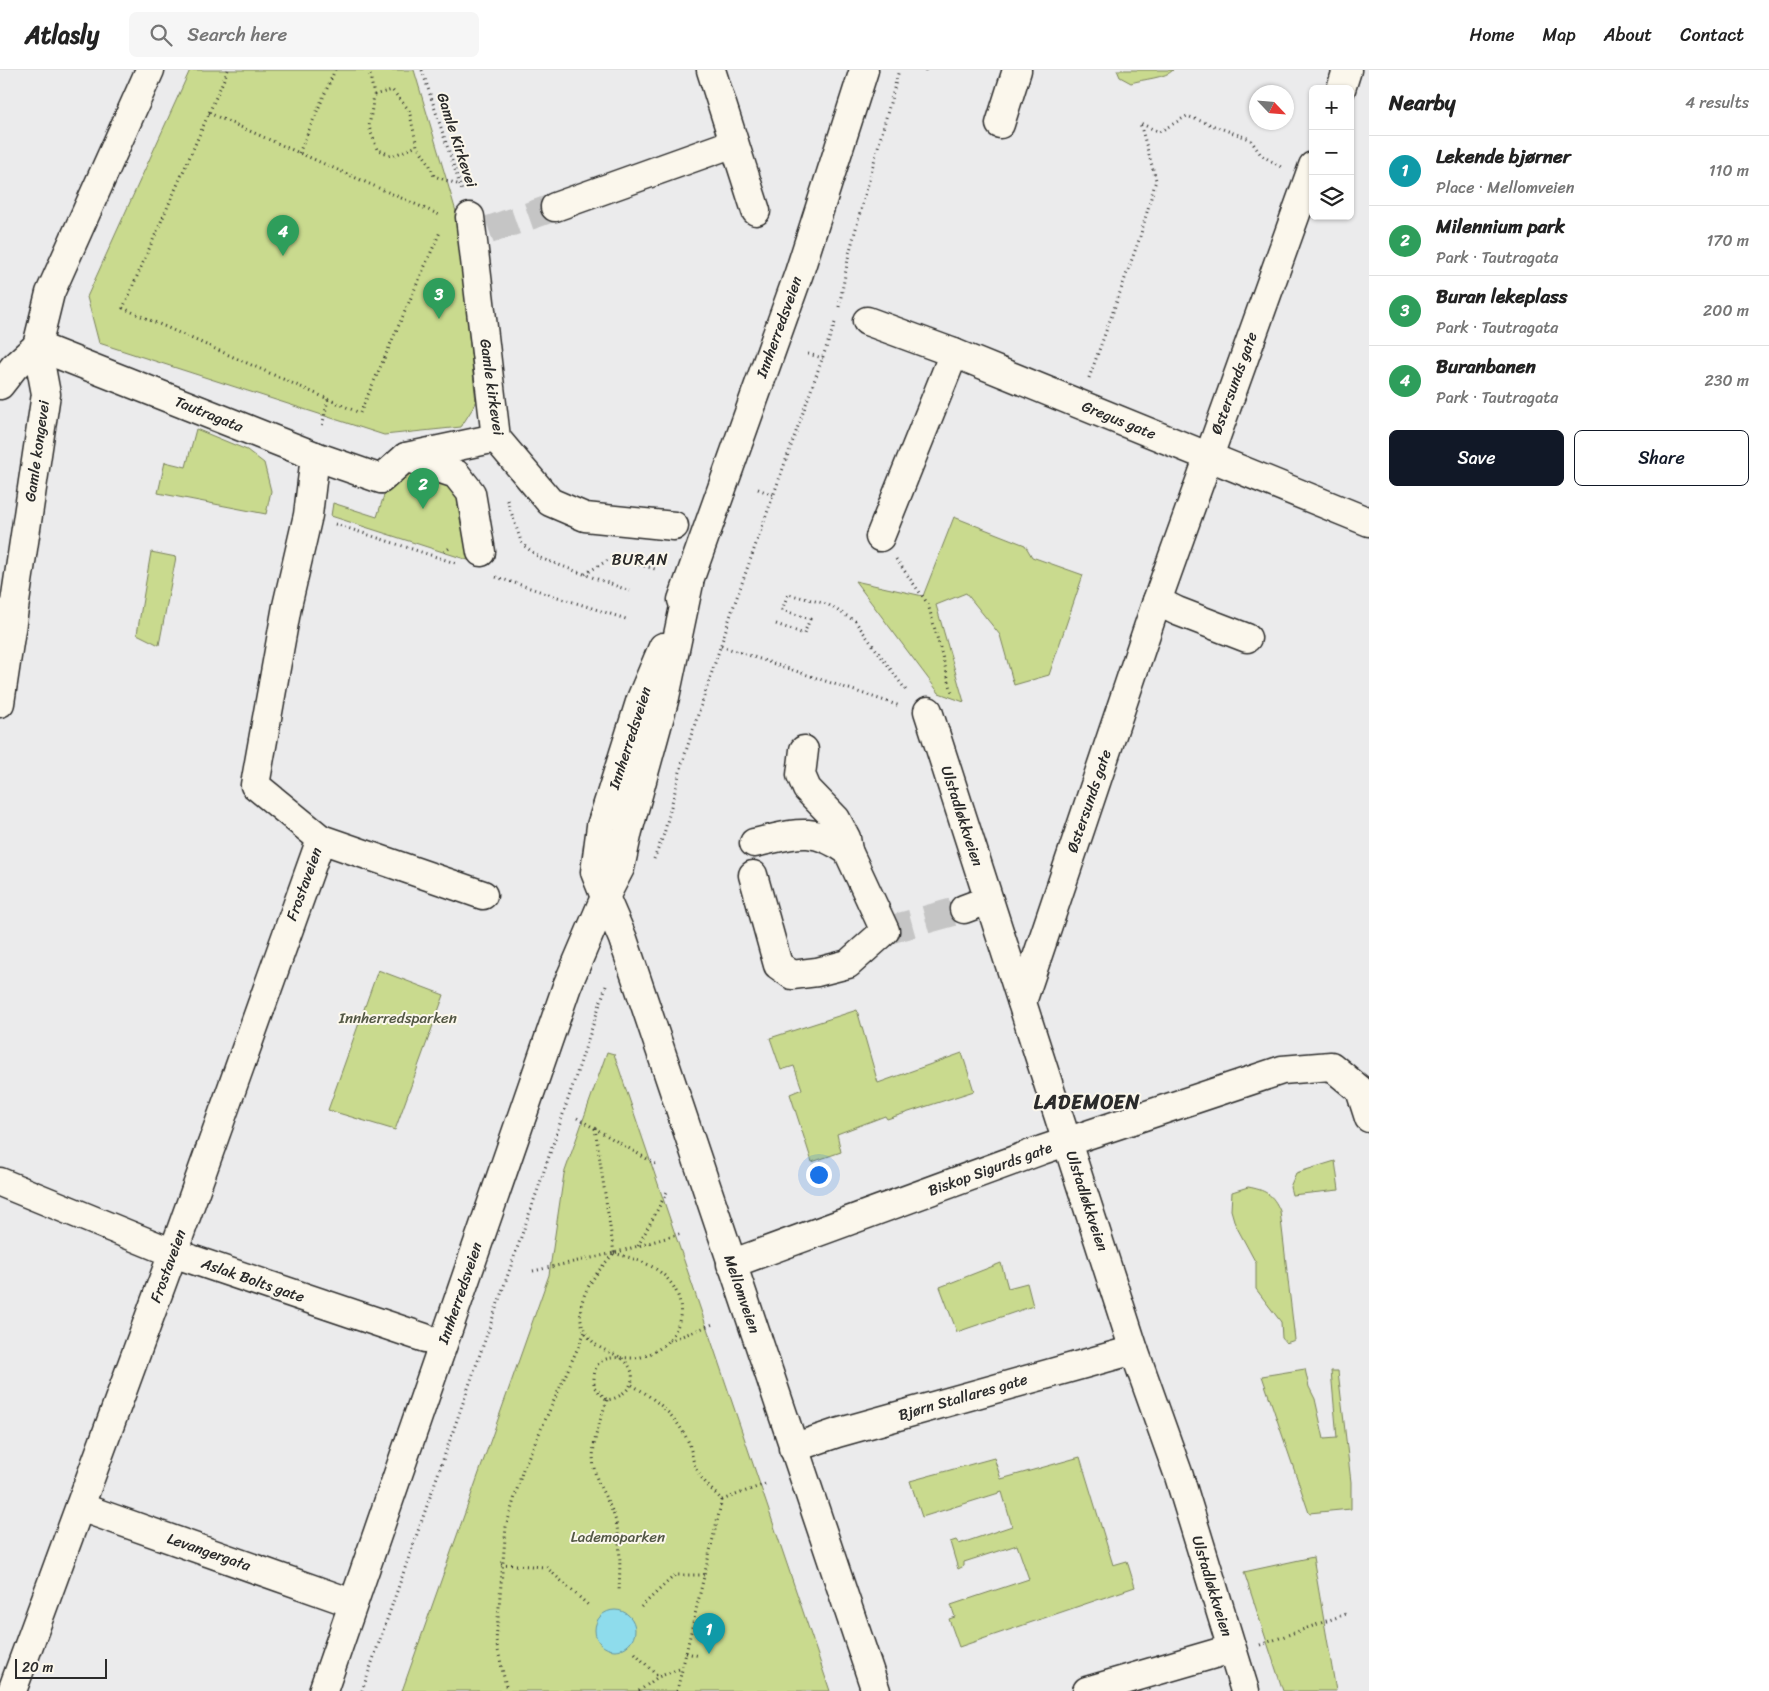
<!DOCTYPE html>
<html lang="en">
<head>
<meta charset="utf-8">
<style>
  body { margin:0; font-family:Sriracha,sans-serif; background:#f6f6f6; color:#222 }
  .controls { position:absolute; right:15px; top:15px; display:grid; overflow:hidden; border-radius:8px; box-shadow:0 1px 4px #0004 }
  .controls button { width:45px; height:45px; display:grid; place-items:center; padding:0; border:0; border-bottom:1px solid #e0e0e0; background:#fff; color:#222; font:25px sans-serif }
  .compass { position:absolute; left:1249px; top:15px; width:45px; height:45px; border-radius:50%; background:#fff; box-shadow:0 1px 4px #0004; rotate:116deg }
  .scale { position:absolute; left:15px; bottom:12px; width:92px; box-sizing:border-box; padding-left:5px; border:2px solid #2b2b2b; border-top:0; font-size:14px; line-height:18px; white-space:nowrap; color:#2b2b2b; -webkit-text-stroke:4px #fbf7ec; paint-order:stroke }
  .you { position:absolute; left:818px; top:1104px; width:18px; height:18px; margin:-12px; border:4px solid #fff; border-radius:50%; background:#1a73e8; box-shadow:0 0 0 8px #1a73e833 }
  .badge { display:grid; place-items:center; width:32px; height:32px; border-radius:50%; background:#111827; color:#fff; font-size:16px; font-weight:700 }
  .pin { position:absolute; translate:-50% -41px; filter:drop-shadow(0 1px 2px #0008) }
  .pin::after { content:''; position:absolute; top:26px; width:18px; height:15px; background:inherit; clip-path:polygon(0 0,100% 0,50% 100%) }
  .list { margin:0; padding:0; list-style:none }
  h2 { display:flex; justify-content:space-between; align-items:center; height:65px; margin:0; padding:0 20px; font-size:21px }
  h2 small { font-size:16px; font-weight:400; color:#767676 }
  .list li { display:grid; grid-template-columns:32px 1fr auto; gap:15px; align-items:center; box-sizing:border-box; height:70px; padding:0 20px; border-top:1px solid #e0e0e0 }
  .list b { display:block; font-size:19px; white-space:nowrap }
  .list p { margin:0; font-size:16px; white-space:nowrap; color:#767676 }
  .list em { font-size:16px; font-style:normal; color:#767676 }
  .actions { display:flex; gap:10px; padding:15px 20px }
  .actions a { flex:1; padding:11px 0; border:1px solid #111827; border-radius:8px; text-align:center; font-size:18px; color:#111827 }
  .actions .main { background:#111827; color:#fff }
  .icon { flex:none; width:28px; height:28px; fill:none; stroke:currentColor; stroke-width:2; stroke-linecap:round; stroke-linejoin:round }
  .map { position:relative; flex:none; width:1369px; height:1621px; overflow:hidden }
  header { display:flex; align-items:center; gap:30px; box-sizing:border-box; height:70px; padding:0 25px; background:#fff; border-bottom:1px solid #e0e0e0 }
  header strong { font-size:24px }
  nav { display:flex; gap:28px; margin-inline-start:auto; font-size:18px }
  .search { width:350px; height:45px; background:#f6f6f6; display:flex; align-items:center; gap:12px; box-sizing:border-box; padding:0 18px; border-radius:8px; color:#767676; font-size:19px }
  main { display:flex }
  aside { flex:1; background:#fff }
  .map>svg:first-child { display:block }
  .green { fill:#c9da8e; stroke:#7a825c }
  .water { fill:#8edcec; stroke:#66959f }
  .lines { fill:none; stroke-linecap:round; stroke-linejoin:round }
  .minor-tunnel { stroke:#c5c5c5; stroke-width:28; stroke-dasharray:28 14; stroke-linecap:butt }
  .minor-casing { stroke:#2b2b2b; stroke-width:31 }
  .major-casing { stroke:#2b2b2b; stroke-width:31 }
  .path { stroke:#2b2b2b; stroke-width:3; stroke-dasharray:1 4; stroke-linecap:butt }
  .minor { stroke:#fbf7ec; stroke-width:28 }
  .major { stroke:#fbf7ec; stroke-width:28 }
  .labels { text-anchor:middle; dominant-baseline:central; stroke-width:4; stroke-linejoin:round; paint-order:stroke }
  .street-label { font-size:15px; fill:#2b2b2b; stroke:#fbf7ec }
  .park-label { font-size:15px; fill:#525744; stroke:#fbf7ec }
  .neighbourhood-label { font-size:16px; letter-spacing:1px; fill:#2b2b2b; stroke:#fbf7ec }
  .district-label { font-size:20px; font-weight:bold; letter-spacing:1px; fill:#2b2b2b; stroke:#fbf7ec }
</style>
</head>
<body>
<header>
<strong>Atlasly</strong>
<div class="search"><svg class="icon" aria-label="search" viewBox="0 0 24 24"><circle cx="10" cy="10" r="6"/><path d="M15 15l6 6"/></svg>Search here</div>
<nav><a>Home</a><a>Map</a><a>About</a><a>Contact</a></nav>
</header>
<main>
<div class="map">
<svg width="1369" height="1621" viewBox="0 0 1369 1621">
  <rect width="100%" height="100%" fill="#ebebec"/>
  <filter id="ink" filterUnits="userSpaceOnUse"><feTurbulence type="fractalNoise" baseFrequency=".02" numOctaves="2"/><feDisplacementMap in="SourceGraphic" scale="10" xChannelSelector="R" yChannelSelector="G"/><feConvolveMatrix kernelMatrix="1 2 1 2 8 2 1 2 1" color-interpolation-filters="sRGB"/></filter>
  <g filter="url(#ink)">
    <g class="green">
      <polygon points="190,0 414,0 457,145 476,333 461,357 384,365 99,273 87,227"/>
      <path d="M1117,0H1173C1166,8 1143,9 1131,13L1120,7Z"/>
      <polygon points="196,359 247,380 264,393 271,421 266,444 158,423 165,392 186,397"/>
      <polygon points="410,396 452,410 464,426 474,492 331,446 333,433 377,447 387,416"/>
      <polygon points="954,447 1025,475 1032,487 1083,505 1049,605 1014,615 1000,565 966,523 936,535 964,632 939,623 855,511 923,526"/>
      <polygon points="151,482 176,487 159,575 137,564"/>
      <polygon points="378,900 444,925 395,1060 328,1040"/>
      <polygon points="857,940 878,1013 962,983 974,1021 887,1049 885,1046 837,1064 841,1082 812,1092 790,1024 802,1019 794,996 781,1000 770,968"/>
      <polygon points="607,982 614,984 830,1621 402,1621 549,1205 564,1104"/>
      <polygon points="1335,1091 1339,1120 1292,1125 1290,1117 1296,1103"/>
      <path d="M1248,1117C1265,1120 1273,1124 1280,1141L1295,1270L1286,1273L1282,1268L1281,1252L1256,1219V1193L1235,1154L1231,1140L1232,1122Z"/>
      <polygon points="1001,1193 1008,1218 1027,1213 1033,1236 957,1262 940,1217"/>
      <polygon points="1305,1299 1309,1317 1315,1329 1324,1369 1337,1368 1331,1301 1338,1301 1351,1412 1351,1439 1309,1443 1262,1306"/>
      <polygon points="1080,1387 1113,1495 1127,1491 1135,1517 959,1577 949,1549 955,1547 951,1535 1029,1509 1017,1475 964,1492 964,1496 958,1499 950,1472 956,1470 959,1474 1012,1456 1002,1422 922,1447 910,1411 994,1388 1001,1409"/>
      <polygon points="1313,1487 1336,1621 1283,1621 1244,1502"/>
    </g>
    <circle class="water" cx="615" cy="1560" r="20"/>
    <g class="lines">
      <g class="minor-tunnel">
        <polyline points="489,160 555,137"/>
        <polyline points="885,861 964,839"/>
      </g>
      <defs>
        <g id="minor">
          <polyline points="711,0 756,141"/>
          <polyline points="1341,19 1347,0"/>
          <polyline points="1000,54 1017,0"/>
          <polyline points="555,137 734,73"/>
          <polyline points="470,147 496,368 550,432 585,447 674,456"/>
          <polyline points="867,251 954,283 1369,452"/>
          <polyline points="37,276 315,386 381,409 406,387 496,368"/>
          <polyline points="0,315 14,297 37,276"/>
          <polyline points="406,387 456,404 471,423 481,482"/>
          <polyline points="880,467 954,283"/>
          <polyline points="1157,531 1177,541 1247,568"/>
          <polyline points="0,633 46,324 37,276 50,223 150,0"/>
          <polyline points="928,641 1134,1280 1178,1403 1245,1621"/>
          <polyline points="804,680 801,705 807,719 836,749 846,768 848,781"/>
          <polyline points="321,769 483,825"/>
          <path d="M753,805L778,895L792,905L817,902L848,894L885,861L848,781C811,755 795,764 754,773"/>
          <polyline points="605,827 623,869 876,1621"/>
          <polyline points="964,839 988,830"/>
          <polyline points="1022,932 1157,531 1313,96"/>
          <polyline points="0,1112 173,1183 425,1268"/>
          <polyline points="731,1194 1042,1080 1282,1000 1331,996 1360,1020 1369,1048"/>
          <polyline points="793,1378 837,1363 1134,1280"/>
          <polyline points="80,1437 338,1528"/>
          <polyline points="12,1621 173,1183 321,769 255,715 287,536 308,445 315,386"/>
          <polyline points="1087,1621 1231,1579"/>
        </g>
        <g id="major">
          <polyline points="682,530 799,203 864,0"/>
          <polyline points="605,827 595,802 601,756 641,629 663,577"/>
          <polyline points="323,1621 567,916 605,827 620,798 628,761 665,627 689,513"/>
        </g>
      </defs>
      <use href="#minor" class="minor-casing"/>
      <use href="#major" class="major-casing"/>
      <g class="path">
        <polyline points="228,0 123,238 328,329 322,357"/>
        <polyline points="369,0 374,25 369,57 377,79 392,86 417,76"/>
        <polyline points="422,0 462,121"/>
        <polyline points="926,0 927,4"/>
        <polyline points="374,25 392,20 409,40 417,76 429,93 434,106 460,115"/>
        <polyline points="209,43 442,146"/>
        <polyline points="299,83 335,0"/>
        <polyline points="839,237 849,184 899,0"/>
        <polyline points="808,284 823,288"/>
        <polyline points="1089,308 1140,167 1156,110 1140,53 1159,62 1187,46 1250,69 1261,85 1281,97"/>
        <polyline points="328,329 360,343 440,162"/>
        <polyline points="758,419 773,425"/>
        <polyline points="507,430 522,474 540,488 630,521"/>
        <polyline points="335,454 455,493"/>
        <polyline points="444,482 451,477"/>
        <polyline points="896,489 928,534 952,622"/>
        <polyline points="585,504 613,487 655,499"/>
        <polyline points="496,507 629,550"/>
        <polyline points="776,554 804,564 810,549 782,540 788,524 827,534 855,551 908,623"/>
        <polyline points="721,576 900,636"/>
        <polyline points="654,789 664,764 683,690 732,541 836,250"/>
        <polyline points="577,1048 659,1096"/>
        <polyline points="595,1058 614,1183"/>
        <polyline points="638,1176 668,1120"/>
        <path d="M614,1183C630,1188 646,1191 660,1202C695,1229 683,1275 641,1287C629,1290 611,1284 600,1292C593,1299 594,1308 594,1317L607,1330C628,1327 642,1307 624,1290C616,1283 602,1281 594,1273C563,1243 592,1207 614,1183"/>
        <polyline points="533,1201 614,1183 683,1163"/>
        <polyline points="669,1271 713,1254"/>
        <path d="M632,1315C656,1329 676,1346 688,1371C691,1378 692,1386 694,1394C699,1408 712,1420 722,1430L768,1413"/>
        <path d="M607,1330C599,1354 588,1381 596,1406C601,1422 612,1436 616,1452C621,1476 620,1497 619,1522"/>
        <polyline points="501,1494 546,1497 588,1535"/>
        <polyline points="641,1537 675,1505 704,1505"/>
        <polyline points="1260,1575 1346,1544"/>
        <polyline points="635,1583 658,1607"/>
        <polyline points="686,1583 700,1586"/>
        <polyline points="362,1621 540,1113 606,916"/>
        <polyline points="507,1621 496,1571 506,1457 523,1399 585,1262"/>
        <polyline points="639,1621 658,1607 682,1598"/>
        <polyline points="677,1621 722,1430"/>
      </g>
      <use href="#minor" class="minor"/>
      <use href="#major" class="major"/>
    </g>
  </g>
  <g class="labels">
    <g class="street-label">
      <text transform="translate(457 70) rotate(72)">Gamle Kirkevei</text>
      <text transform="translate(779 257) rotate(-70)">Innherredsveien</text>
      <text transform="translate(1234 313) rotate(-70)">Østersunds gate</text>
      <text transform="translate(492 317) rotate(82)">Gamle kirkevei</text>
      <text transform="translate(209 344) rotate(22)">Tautragata</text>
      <text transform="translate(1119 350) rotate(22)">Gregus gate</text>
      <text transform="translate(37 381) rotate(-82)">Gamle kongevei</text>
      <text transform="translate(630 668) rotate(-72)">Innherredsveien</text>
      <text transform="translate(1089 731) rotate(-71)">Østersunds gate</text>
      <text transform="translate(962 746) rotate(72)">Ulstadløkkveien</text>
      <text transform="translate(304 814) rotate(-70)">Frostaveien</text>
      <text transform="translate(990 1099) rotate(-20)">Biskop Sigurds gate</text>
      <text transform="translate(1087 1131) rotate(72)">Ulstadløkkveien</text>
      <text transform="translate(168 1196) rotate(-70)">Frostaveien</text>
      <text transform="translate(253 1210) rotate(19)">Aslak Bolts gate</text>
      <text transform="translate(460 1223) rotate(-71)">Innherredsveien</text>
      <text transform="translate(742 1224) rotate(71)">Mellomveien</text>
      <text transform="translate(963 1327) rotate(-16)">Bjørn Stallares gate</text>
      <text transform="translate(209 1482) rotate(19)">Levangergata</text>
      <text transform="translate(1212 1516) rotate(73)">Ulstadløkkveien</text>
    </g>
    <g class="park-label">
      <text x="398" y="948">Innherredsparken</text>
      <text x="618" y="1467">Lademoparken</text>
    </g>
    <g class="neighbourhood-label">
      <text x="640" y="489">BURAN</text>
    </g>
    <g class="district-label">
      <text x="1087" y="1032">LADEMOEN</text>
    </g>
  </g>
</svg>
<div class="controls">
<button>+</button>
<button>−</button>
<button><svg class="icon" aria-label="layers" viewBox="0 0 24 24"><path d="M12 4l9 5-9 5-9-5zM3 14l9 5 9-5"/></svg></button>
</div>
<svg class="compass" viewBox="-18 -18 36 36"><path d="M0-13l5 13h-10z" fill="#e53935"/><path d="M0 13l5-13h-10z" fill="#767676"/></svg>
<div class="scale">20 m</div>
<div class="you"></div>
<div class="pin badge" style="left:709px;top:1584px;background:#0f9aa8">1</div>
<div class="pin badge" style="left:423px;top:439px;background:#2e9e5b">2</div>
<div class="pin badge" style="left:439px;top:249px;background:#2e9e5b">3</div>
<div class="pin badge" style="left:283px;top:186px;background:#2e9e5b">4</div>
</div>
<aside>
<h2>Nearby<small>4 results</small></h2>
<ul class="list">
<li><span class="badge" style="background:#0f9aa8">1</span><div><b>Lekende bjørner</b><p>Place · Mellomveien</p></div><em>110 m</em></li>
<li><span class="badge" style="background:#2e9e5b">2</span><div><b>Milennium park</b><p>Park · Tautragata</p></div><em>170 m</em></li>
<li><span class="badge" style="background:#2e9e5b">3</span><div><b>Buran lekeplass</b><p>Park · Tautragata</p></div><em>200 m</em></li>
<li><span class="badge" style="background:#2e9e5b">4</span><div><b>Buranbanen</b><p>Park · Tautragata</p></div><em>230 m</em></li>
</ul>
<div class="actions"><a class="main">Save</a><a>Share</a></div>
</aside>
</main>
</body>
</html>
